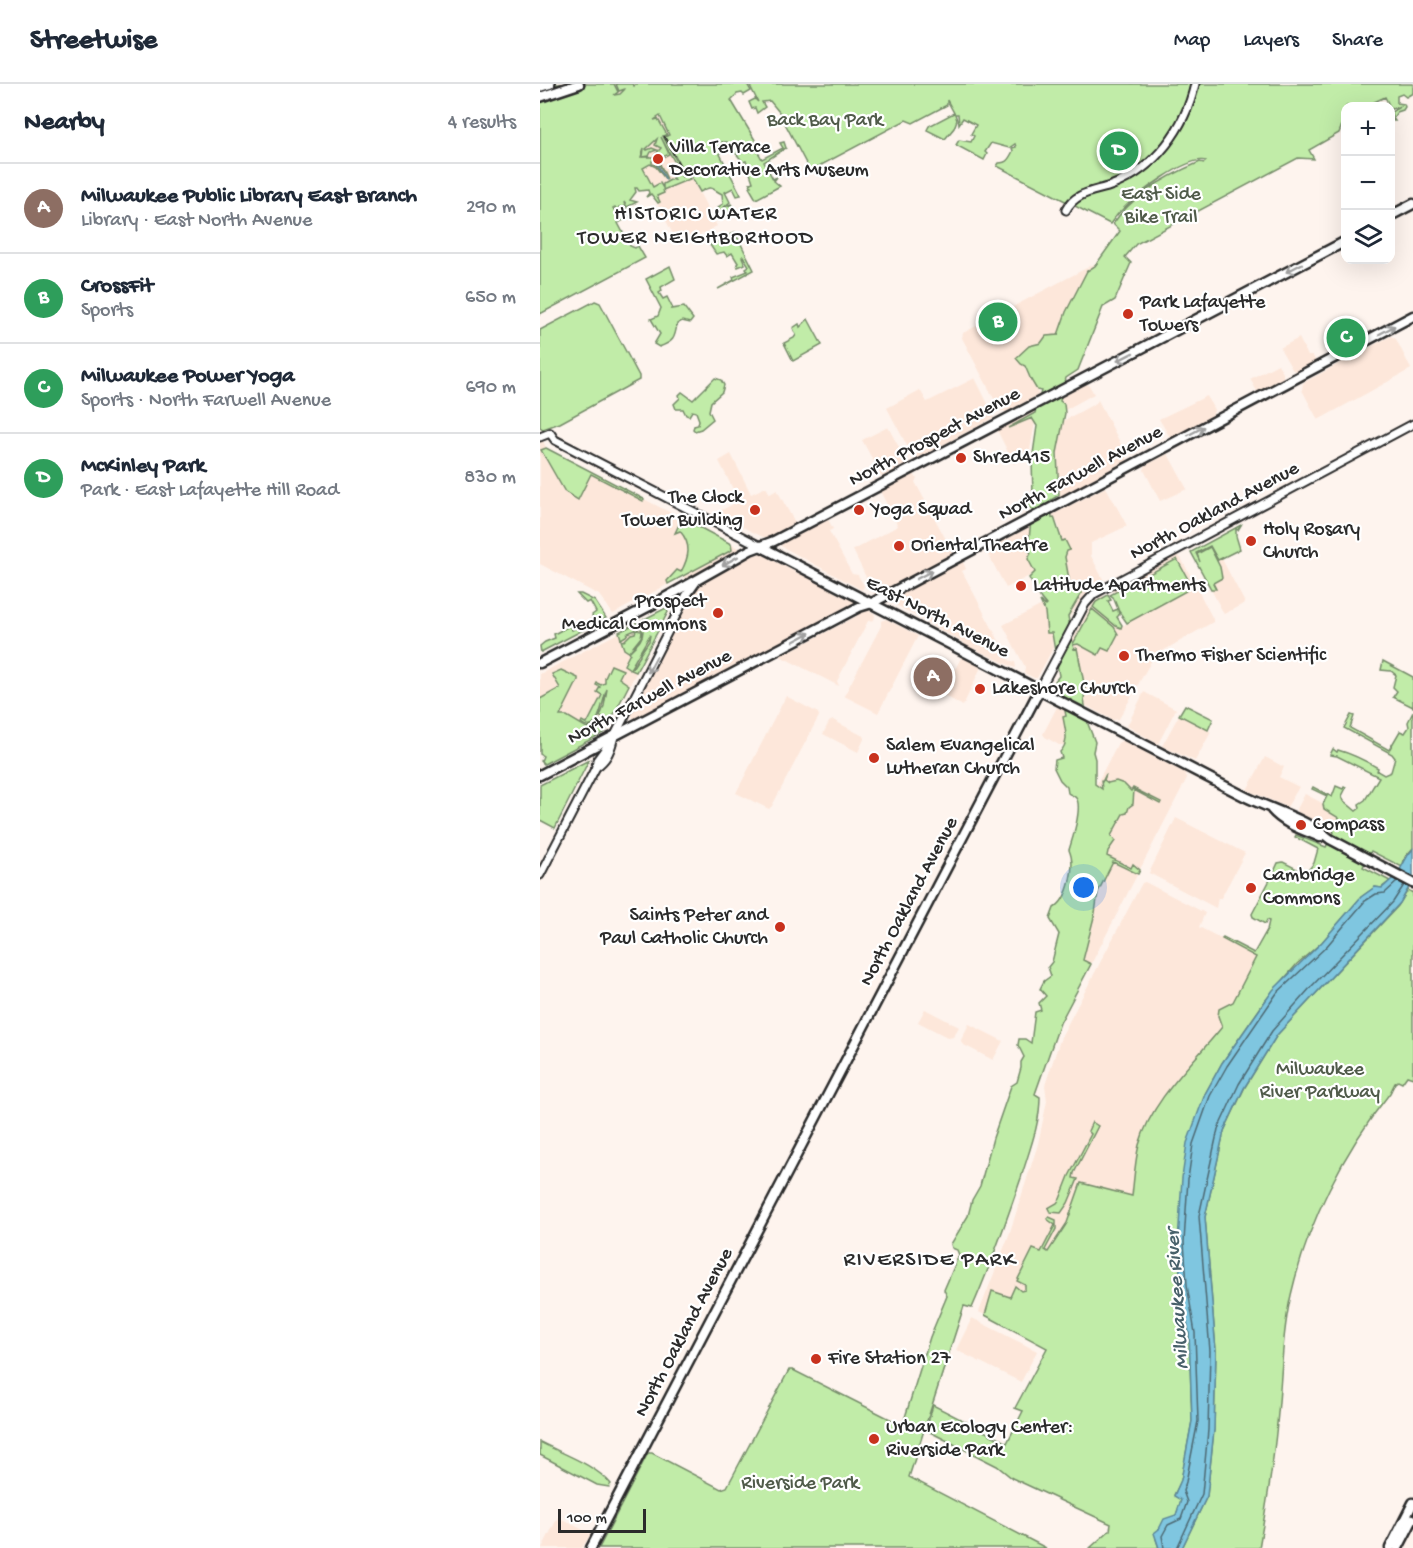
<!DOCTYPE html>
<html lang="en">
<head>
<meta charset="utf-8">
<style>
  body { margin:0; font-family:"Gochi Hand",sans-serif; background:#f6f6f7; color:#1f2937 }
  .controls { position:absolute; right:18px; top:18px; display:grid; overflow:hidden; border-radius:12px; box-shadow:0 6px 24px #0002 }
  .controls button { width:54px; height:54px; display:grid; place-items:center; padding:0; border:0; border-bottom:2px solid #e0e1e3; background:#fff; color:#1f2937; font:30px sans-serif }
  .scale { position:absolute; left:18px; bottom:15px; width:88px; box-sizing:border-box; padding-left:6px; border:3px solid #2b2b2b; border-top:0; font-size:16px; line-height:21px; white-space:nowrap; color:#2b2b2b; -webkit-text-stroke:4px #fff; paint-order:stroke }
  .you { position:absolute; left:544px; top:804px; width:21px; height:21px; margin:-15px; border:4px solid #fff; border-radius:50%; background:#1a73e8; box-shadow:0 0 0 9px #1a73e833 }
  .badge { display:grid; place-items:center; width:39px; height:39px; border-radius:50%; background:#1a73e8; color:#fff; font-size:20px; font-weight:700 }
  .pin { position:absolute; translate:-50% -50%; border:3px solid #fff; box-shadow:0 2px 6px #0006 }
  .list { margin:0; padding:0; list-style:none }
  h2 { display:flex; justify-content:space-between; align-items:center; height:78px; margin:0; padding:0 24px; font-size:26px }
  h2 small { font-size:20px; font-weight:400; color:#747a83 }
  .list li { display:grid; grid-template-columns:39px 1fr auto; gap:18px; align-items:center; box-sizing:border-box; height:90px; padding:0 24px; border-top:2px solid #e0e1e3 }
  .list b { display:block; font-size:22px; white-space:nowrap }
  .list p { margin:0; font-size:20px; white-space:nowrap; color:#747a83 }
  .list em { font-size:20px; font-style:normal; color:#747a83 }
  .icon { flex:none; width:33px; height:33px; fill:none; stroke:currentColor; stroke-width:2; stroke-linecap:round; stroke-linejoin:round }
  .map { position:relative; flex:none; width:873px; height:1464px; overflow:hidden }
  header { display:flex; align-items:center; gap:36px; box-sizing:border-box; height:84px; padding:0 30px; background:#fff; border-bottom:2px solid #e0e1e3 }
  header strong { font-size:28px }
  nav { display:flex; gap:33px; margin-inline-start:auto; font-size:21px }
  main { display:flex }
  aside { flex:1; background:#fff }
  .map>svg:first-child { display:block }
  .built { fill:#fde7da }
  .green { fill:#c1eca8; stroke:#768c6a; stroke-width:1.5; fill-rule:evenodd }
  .water { fill:#7fc6e0; stroke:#5d8898; stroke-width:1.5 }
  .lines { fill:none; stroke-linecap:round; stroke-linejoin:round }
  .shore { stroke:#4d6973; stroke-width:1.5 }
  .stream { stroke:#5d8898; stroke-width:1.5 }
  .minor-casing { stroke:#2b2b2b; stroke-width:11 }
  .major-casing { stroke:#2b2b2b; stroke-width:13 }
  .minor { stroke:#fff; stroke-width:7 }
  .major { stroke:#fff; stroke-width:8 }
  .rail { stroke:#2b2b2b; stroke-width:1.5; stroke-dasharray:9 4.5; stroke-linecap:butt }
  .oneway { stroke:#a0a0a0 }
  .poi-dot { fill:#c8321e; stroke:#fff; stroke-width:2 }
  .labels { text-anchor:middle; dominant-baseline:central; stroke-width:4.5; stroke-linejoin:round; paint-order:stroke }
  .park-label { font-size:20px; fill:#505b4a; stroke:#fff }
  .poi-label { font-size:20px; fill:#2b2b2b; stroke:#fff; text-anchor:start }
  .street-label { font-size:20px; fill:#2b2b2b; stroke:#fff }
  .neighbourhood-label { font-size:21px; letter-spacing:1.5px; fill:#2b2b2b; stroke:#fff }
  .water-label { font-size:21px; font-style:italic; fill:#48616a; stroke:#fff }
  .quarter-label { font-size:22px; letter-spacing:1.5px; fill:#2b2b2b; stroke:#fff }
</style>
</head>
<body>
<header>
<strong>Streetwise</strong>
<nav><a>Map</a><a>Layers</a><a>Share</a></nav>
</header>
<main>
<aside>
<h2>Nearby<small>4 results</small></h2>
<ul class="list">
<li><span class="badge" style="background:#8d6e63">A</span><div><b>Milwaukee Public Library East Branch</b><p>Library · East North Avenue</p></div><em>290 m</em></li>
<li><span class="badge" style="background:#2e9e5b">B</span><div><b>CrossFit</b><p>Sports</p></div><em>650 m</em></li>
<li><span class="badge" style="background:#2e9e5b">C</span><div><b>Milwaukee Power Yoga</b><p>Sports · North Farwell Avenue</p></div><em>690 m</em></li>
<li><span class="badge" style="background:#2e9e5b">D</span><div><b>McKinley Park</b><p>Park · East Lafayette Hill Road</p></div><em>830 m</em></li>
</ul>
</aside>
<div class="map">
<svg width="873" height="1464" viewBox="0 0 873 1464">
  <rect width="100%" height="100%" fill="#fef4ee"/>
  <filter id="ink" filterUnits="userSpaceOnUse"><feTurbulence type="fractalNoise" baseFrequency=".0167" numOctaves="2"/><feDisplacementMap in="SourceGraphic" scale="12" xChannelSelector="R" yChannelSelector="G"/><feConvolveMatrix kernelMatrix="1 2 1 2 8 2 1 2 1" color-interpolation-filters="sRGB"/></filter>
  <g filter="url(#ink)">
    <g class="built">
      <polygon points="56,0 102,0 177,142 139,162"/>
      <polygon points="558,178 547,188 537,207 518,251 478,271 499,311 467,328 460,326 422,254 423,249"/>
      <polygon points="851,252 856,255 871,285 778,336 762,306 763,299"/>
      <polygon points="759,254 768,272 773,272 776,278 756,288 752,285 740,264"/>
      <polygon points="738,280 743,289 743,296 718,309 710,295"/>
      <polygon points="435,294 453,330 453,334 379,374 373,373 347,324 380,306 387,318"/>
      <polygon points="545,300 549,301 554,310 525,326 524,320 520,317 521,312"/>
      <polygon points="667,312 674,326 672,333 631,355 619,335"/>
      <polygon points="558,316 587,372 587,377 519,414 517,369 523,337 556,319"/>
      <polygon points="496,325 492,333 495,339 489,371 474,380 457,346"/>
      <polygon points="348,343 368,380 365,384 362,382 342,393 322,356"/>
      <polygon points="0,351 7,365 193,461 211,472 221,469 227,471 231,475 257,489 260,488 304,513 306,512 315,517 317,521 309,525 307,524 97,634 93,634 91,628 152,508 143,492 73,530 59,511 0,480"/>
      <polygon points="191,370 211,410 226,403 230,410 237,406 255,439 229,453 223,453 178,431 180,427 199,417 179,377"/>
      <polygon points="628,370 647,405 620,417 604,386 606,381"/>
      <polygon points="371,389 374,390 377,395 375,398 410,463 413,464 415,469 412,473 409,472 345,506 345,508 335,512 313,466 358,442 340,407"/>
      <polygon points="566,403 587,442 551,459 551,472 565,499 545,511 528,535 531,527 531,507 523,460 518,440 514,434 512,435 512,431"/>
      <polygon points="284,435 289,437 293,445 289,447 312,490 318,491 324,502 322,506 241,462 242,459 278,440 278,438"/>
      <polygon points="491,442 499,487 466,504 446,466"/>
      <polygon points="672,456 705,519 684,530 651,468"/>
      <polygon points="636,471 641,474 673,535 673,538 614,572 579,635 573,636 545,621 545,604 537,565 534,565 532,557 552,520 563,511 581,543 589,538 572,505"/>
      <polygon points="420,477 423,478 426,485 422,487 469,576 475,578 476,583 475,584 435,565 432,566 425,562 424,559 356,521 355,515 360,508 363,509 415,482 415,479"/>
      <polygon points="504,520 506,522 512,549 513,564 497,594 494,594 484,589 485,583 463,541"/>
      <polygon points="126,524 128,528 65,648 0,668 0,590"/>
      <polygon points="325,525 334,529 335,532 334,536 328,537 297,597 299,602 238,571 244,568 246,569 317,532 317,529"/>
      <polygon points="346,535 378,552 338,629 304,612 341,542 341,537"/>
      <polygon points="422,572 428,573 429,576 441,583 423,622 402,610"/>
      <polygon points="604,608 636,625 618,660 587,642"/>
      <polygon points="246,612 278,629 279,632 232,722 229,725 196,709"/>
      <polygon points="517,623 525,626 526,633 523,633 527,655 524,661 519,661 505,653 503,650"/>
      <polygon points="639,631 671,648 655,677 622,662"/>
      <polygon points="293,636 325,653 318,668 283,650 289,638"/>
      <polygon points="581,657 584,657 645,689 647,694 544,894 528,907 560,702 556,701 578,659"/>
      <polygon points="725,673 744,683 739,693 759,703 747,723 707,706"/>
      <polygon points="765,710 803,730 793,749 758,729 757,725"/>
      <polygon points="636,734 705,769 681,814 678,814 676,824 609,789"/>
      <polygon points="605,798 665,829 659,843 719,874 682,942 600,1061 570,1297 439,1228 469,1151 498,1060 507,1017 505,1001 521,953 602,799"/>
      <polygon points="385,925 419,943 413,953 409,954 378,938"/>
      <polygon points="429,940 463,957 453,976 422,960 421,956"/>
      <polygon points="432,1234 497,1267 481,1298 416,1266"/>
      <polygon points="18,1433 51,1450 42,1464 2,1464"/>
    </g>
    <g class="green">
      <path d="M0,0H74L78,8L74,11L80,10L85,5L79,7L76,0H92L94,2L95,0H207L211,7L204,11L202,9L197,10L191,16L215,56L214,61L222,75L243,64L240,59L244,58L246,64L224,78L233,95L237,93L234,97L240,102L216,115L209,103L211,102L210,99L213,98L206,77L203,78L194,67L188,65L187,58H182V61L185,63L180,70L201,111L197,112L193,104L185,108L190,118L183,124L191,120L195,126L183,133L178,123L183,120L182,110C170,104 173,101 160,108L149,89L147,90L150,95L123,106L124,109L117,112L120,118L118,119L111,110L106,113L109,109L108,106L99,107L97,104H95L96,108L90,116L97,118L87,123L84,118L85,123H79L77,127L75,123L73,124L76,129L86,124L89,133L78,139L90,162L95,164L98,162L105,174L0,230ZM120,32L129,51L125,53L145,91L142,93L139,89L132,93L135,97L132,95L123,100V104L120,99L113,103L103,84L110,80L116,83L126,96L116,81L112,80V77L114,76L113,73H101L104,64L103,73L109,72L111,68L117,66L112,64L107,66L106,65L117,55L115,61L121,64L114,72L116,75L120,74L119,80L127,95L120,80L121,74L129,70L121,53L141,90L143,89L123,52L127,51L118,35L114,36Z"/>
      <path d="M209,0H873V9L866,13L862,10L857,12V19L864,20L865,23L863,26L857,28L853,34L855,37H853L851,28L861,22L851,25L845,13L834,18L832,22H806L805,39L802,41L799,49L769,66L774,75L758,74L596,160L585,173L591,179L575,216L563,223L538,286L526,294L520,317L524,320L525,329L517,369L519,411L511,416L512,434L514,433L522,457L525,456L530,466L527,467L525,473L531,507L541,505L542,508L528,532L533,560L552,525L574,543L578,550L569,567L562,564L558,571L538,560L533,561L534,565L537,564L545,604L544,615L548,640L555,658L553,668L555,675V700L562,705L561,697L562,698L566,690L564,696L568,699L576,697L584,700L591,707L593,704L621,718L620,720L594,706L593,720L589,723L587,729L583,730L571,752L575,757L568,767L567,772L591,784L593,780L600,786L598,790L573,778L558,808L555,829L543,876L551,880L520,939L495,1010L500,1013C500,1041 489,1067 481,1094C466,1138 451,1181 432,1224L424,1222L369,1393L506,1464H59L108,1369H112L181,1405L187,1403L249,1286H253L358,1339L357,1344L362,1343L390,1253L407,1212L404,1206L419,1171L417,1166L412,1164L411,1160L428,1132L432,1116L440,1102L453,1054L471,1002L477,998L481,984V978L484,973L478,961L479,955H485L491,959L495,928L501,926L499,919L506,912L500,905L504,897L511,892L508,883L512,878L519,850L510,835L514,824C529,815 536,781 529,766C532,757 543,722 536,714C534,711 530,711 528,709L527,703L520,696L514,684L515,676L522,674L520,668C530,658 525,646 523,633L526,632L521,605L516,601L515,597L519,592L512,549H507L505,528L500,517L505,522L506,521L501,515L489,494L495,488L488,475L491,469L488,466L492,425L489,423V419H485V416H492L493,411L492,377L495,375L493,370L497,342L492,334L468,344L495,329L501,307L497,306L491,296L485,282L481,280L476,274L489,262L501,259L506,252L518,251L526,228L547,187L555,182L580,147L573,140C592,111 629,91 660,78L664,79L666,77C648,71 595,112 582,126C577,130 573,136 570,140L457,82L459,79C467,79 469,75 473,67L472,64L476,63L475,60L469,64L451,59L445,68L447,70L444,76L416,61L419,56L431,58L434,52L431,50L436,41L423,34L419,40L418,30H415L417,36L414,44L405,55L387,46L389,42L414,29L407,16V21L373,39L366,36L270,87L239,28L230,17L222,18L225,23L217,29L215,24L212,25L209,18L215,15L218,18Z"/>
      <polygon points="195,148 214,186 178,205 194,196 193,193 208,187 206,184 209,182 203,172 202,173 205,180 198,183 197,180 198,179 192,169 187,172 184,168 176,170 170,161"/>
      <path d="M130,182L135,195L121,203L122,207L119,209L123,215L127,213L132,223L131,225L144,223L153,235L150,239L142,237L137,240C135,255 133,258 119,263L114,260L120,250L111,235L118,232L121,224L106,195Z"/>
      <polygon points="55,217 60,219 99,292 99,296 20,339 3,345 0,343 0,246"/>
      <polygon points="268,235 282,261 253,277 244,259 254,254 256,251 253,244 259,240 260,243"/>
      <polygon points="175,294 181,296 184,301 182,308 171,318 169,327 173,335 161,345 155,347 153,345 154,342 158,341 159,336 156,328 152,327 149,332 146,331 143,325 136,325 134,320 140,314 139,311 142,308 153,316"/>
      <polygon points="6,364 104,415 103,417 51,390 38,416 25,408 1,366"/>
      <path d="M142,434L191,460L192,466L128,500L127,497L137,486L141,488C149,473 152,461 140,447L135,449Z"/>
      <polygon points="701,441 698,446 696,445 696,452 700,465 678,476 670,462 656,469 660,478 657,470 670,463 680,483 682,494 673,499 676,505 671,505 651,468"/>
      <polygon points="637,475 650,499 646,507 587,539 578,526 579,531 577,533 582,541 581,544 576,542 553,523 556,518 568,511 571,516 568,517 573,527 578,525 573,513 570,511"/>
      <polygon points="37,510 41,510 55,517 66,534 1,568 0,562 5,558 15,554 14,550 29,542 32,546 53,535 52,531 56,528 50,517 46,519"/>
      <path d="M126,524L128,528L96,588L91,586L100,572V570L109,557L110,551L90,585L84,581L90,569L84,565L81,556L84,557L91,550L95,549L96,546L102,547L101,553L89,568C95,561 103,557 103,547L100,544L88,549L86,552L81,555L79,548Z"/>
      <polygon points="843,577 873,593 873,623 853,613 857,607 853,603 856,591 851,587 841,586"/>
      <path d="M71,581L83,586L79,594L89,601L70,638V635L60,633L64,622L67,605C62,614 60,654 41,639L42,637L47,640L62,611L57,608L60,603L56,601L57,599L61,601L65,599V594Z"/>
      <polygon points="21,586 38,594 38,596 20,632 27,632 47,644 54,642 58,635 67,641 69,640 65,648 4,680 1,677 3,672 0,670 0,615 20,604 12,590"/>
      <polygon points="645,621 673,635 668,646 639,631"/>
      <path d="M873,628V764L865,773L862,783L831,767L823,783L850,797L841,804L835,803L821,813L782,858L757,880L725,917L682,979L665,1010L638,1158L641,1202L649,1249L652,1337L641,1397L634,1411L641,1416L636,1432L616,1455L619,1464H550L570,1446L571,1440L472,1394L457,1382L386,1346L393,1321L467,1359L483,1327L475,1324L507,1264L445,1231L452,1207L470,1213L475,1202L481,1207L485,1206V1201L477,1197L493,1165L501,1168L515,1141L507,1135L509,1133L516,1136V1145L505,1166L508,1168L527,1139L541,1099L592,1112C594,1095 595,1077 599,1061C612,1015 653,979 682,943L678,932L679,925L693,918L716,873L682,855L683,853L714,869L727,846L729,837L727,836L725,840L713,833L712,830L732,792L736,794L733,790L738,779L743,778L759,786L757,790L759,791L761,787L766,789L774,779L778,765L755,753L756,751L786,763L794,748L791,744L798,738L799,734L784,725L783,720L787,712L772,705L773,703L792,713L796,702L803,705L804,703L806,704L802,712L804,717L816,727L820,724L819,720L825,716L839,693L797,672L790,671L793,665L797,668L798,666C812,670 826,677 838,684L837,687L844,691L851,688L855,674L852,670L804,644L811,631L814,632L810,644L849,666L860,647L865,649L869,643L868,638Z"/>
      <polygon points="49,676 15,744 0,736 0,701"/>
      <path d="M868,806L873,809V994L867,992L862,999L858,997L855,999L850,1009C803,1068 768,1138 751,1211C742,1250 742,1289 738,1329C734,1374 727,1419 719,1464H642L667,1412L674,1346L676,1267L665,1133L684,1047L705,1003L737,951L858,822Z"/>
      <polygon points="552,1038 558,1042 534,1089 533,1094 538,1095 528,1119 521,1129 510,1128 508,1124 517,1119 520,1115 529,1092 551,1050 548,1047"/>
      <path d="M0,1358C21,1369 56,1381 71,1400L69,1403L57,1401L0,1371Z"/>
    </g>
    <path class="water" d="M873,765V796L860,819L737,951L704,1004L684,1047L665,1133L676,1267L674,1346L667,1412L642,1464H619L614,1449L619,1445L624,1435L636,1431L641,1416L634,1412L641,1396L652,1337L649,1249L641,1202L638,1158L642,1094L647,1059L665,1010L682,979L733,906L782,858L821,813L835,803L842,804C849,798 858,791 862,782C866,775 867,771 873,765Z"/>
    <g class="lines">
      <g class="shore">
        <polyline points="624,1464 622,1452 628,1441 641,1435 647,1418 643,1407 646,1398 658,1337 655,1249 647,1201 644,1158 648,1095 653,1060 670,1012 687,982 737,909 786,863 825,817 836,810 845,809 858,797"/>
        <polyline points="637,1464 662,1410 668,1346 670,1267 659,1132 678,1045 699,1000 732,947 771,903 853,818 864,801"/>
      </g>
      <polyline class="stream" points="116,78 126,96"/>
      <defs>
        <g id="minor">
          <path d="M526,126C536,107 555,108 573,101C616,84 645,44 655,0"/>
          <polyline points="10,349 15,356 220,462"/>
          <polyline points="0,353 10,349"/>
          <polyline points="500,605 545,520 554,510 873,340"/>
          <path d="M56,683C66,676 70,668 73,656"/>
          <polyline points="0,791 56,683 57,676 74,653 146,512 156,498"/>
        </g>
        <g id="major">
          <polyline points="0,3 10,0"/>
          <polyline points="0,13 39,0"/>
          <polyline points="850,132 873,120"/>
          <path d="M220,462L702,711C731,726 765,734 790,755L873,799"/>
          <polyline points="0,579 123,515 210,466 234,457 806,157"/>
          <polyline points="0,691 319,523 332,519 873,232"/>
          <path d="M732,726C744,740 764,746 780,753"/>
          <polyline points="51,1464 500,605"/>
          <polyline points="850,1464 873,1419"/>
          <polyline points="858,1464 873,1435"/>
        </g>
      </defs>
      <use href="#minor" class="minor-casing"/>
      <use href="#major" class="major-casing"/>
      <use href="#minor" class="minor"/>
      <use href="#major" class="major"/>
      <polyline class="rail" points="124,52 143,88"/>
    </g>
    <defs><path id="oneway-shaft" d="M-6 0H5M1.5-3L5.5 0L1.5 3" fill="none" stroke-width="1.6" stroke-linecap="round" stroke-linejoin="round" transform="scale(1.5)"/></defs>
    <g class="oneway">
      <use href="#oneway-shaft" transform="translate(754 184) rotate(152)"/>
      <use href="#oneway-shaft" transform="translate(847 246) rotate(-28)"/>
      <use href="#oneway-shaft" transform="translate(585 273) rotate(153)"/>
      <use href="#oneway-shaft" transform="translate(656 347) rotate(-28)"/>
      <use href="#oneway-shaft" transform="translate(190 477) rotate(151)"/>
      <use href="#oneway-shaft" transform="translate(384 491) rotate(-28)"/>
      <use href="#oneway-shaft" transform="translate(262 553) rotate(-28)"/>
      <use href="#oneway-shaft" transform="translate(112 581) rotate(118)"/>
    </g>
  </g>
  <g class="poi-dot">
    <circle cx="118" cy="75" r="6"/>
    <circle cx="588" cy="230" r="6"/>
    <circle cx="421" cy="374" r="6"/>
    <circle cx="215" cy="426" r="6"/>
    <circle cx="319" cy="426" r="6"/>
    <circle cx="711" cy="457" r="6"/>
    <circle cx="359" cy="462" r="6"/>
    <circle cx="481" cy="502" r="6"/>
    <circle cx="178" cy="529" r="6"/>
    <circle cx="584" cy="572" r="6"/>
    <circle cx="440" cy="605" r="6"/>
    <circle cx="334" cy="674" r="6"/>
    <circle cx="761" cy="741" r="6"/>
    <circle cx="711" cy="804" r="6"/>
    <circle cx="240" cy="843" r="6"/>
    <circle cx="276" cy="1275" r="6"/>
    <circle cx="334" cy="1355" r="6"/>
  </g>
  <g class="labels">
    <g class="park-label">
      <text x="285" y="37">Back Bay Park</text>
      <text x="621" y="111">East Side<tspan x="621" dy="23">Bike Trail</tspan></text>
      <text x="780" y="986">Milwaukee<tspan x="780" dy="23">River Parkway</tspan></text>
      <text x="260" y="1400">Riverside Park</text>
    </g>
    <g class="poi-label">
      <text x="130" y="64">Villa Terrace<tspan x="130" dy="23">Decorative Arts Museum</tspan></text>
      <text x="600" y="219">Park Lafayette<tspan x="600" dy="23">Towers</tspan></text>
      <text x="433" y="374">Shred415</text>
      <text x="203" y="414" text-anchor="end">The Clock<tspan x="203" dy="23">Tower Building</tspan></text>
      <text x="331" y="426">Yoga Squad</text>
      <text x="723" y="446">Holy Rosary<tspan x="723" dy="23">Church</tspan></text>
      <text x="371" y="462">Oriental Theatre</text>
      <text x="493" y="502">Latitude Apartments</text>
      <text x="166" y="518" text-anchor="end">Prospect<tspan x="166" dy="23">Medical Commons</tspan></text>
      <text x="596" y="572">Thermo Fisher Scientific</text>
      <text x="452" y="605">Lakeshore Church</text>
      <text x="346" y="662">Salem Evangelical<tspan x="346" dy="23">Lutheran Church</tspan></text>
      <text x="773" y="741">Compass</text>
      <text x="723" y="792">Cambridge<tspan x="723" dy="23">Commons</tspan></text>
      <text x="228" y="832" text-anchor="end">Saints Peter and<tspan x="228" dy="23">Paul Catholic Church</tspan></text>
      <text x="288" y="1275">Fire Station 27</text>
      <text x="346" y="1344">Urban Ecology Center:<tspan x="346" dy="23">Riverside Park</tspan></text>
    </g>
    <g class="street-label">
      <text transform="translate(395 354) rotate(-28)">North Prospect Avenue</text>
      <text transform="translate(541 390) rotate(-28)">North Farwell Avenue</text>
      <text transform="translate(675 428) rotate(-28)">North Oakland Avenue</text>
      <text transform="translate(397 534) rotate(27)">East North Avenue</text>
      <text transform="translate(110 614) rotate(-28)">North Farwell Avenue</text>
      <text transform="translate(370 818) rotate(-62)">North Oakland Avenue</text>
      <text transform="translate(145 1249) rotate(-62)">North Oakland Avenue</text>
    </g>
    <g class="neighbourhood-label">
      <text x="156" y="131">HISTORIC WATER<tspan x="156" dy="24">TOWER NEIGHBORHOOD</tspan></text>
    </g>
    <g class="water-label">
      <text transform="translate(639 1215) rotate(-94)">Milwaukee River</text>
    </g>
    <g class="quarter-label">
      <text x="390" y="1177">RIVERSIDE PARK</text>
    </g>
  </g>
</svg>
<div class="controls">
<button>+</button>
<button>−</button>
<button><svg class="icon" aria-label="layers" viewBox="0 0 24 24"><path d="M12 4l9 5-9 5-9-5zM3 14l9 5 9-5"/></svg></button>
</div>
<div class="scale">100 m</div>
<div class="you"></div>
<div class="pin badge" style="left:393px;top:593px;background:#8d6e63">A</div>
<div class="pin badge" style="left:458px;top:238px;background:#2e9e5b">B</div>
<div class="pin badge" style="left:806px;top:254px;background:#2e9e5b">C</div>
<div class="pin badge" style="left:579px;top:67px;background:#2e9e5b">D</div>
</div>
</main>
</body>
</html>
